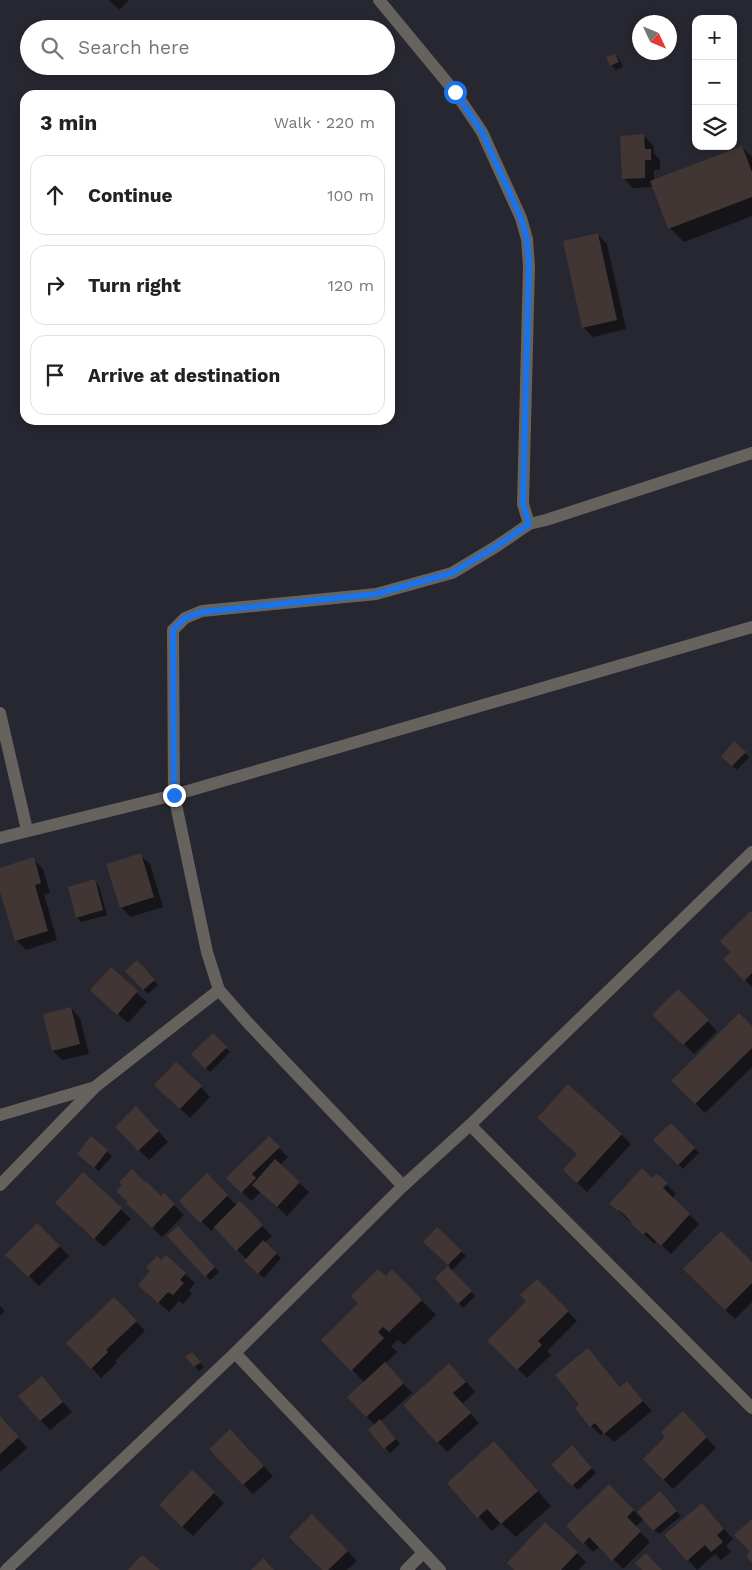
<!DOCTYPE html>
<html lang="en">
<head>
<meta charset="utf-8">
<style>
  body { margin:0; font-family:"Work Sans",sans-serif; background:#f6f6f6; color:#222 }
  .controls { position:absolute; right:15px; top:15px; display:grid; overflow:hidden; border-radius:10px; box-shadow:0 2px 8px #0003 }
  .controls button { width:45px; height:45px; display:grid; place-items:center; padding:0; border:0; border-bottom:1px solid #e0e0e0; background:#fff; color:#222; font:25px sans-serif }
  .compass { position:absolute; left:632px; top:15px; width:45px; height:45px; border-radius:50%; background:#fff; box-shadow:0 2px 8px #0003; rotate:134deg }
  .stop { position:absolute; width:15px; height:15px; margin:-11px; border:4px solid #1a73e8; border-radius:50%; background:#fff }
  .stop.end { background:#1a73e8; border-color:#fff; box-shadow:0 1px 5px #0008 }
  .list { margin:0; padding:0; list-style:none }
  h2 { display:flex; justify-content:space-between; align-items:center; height:65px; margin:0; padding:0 20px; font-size:21px }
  h2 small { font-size:16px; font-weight:400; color:#767676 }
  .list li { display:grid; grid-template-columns:32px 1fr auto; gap:15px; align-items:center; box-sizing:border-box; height:80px; margin:0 10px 10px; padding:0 10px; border:1px solid #e0e0e0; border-radius:15px }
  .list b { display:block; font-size:19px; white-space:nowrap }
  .list em { font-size:16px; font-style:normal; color:#767676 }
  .icon { flex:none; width:28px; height:28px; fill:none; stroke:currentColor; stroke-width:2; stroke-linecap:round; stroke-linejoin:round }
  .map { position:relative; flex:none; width:752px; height:1570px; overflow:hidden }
  .search { position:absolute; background:#fff; box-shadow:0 2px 8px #0003; left:20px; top:20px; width:375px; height:55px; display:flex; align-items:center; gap:12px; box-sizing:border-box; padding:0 18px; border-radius:28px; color:#767676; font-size:19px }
  .panel { position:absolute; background:#fff; box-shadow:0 2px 8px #0003; left:20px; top:90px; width:375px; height:335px; border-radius:15px }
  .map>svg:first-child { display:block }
  .shadow { fill:#0007 }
  .building { fill:#413634 }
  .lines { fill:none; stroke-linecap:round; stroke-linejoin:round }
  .street { stroke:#66635f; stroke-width:12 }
  .route { stroke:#1a73e8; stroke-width:6 }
</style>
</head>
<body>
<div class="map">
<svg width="752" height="1570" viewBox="0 0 752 1570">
  <rect width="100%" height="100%" fill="#262730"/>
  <g class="shadow">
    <polygon points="109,0 129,0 119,10"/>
    <polygon points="615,55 620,60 623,67 616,70 611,65"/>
    <polygon points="644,136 653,145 654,153 660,160 660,170 654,170 654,181 742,147 752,157 752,216 684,242 670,228 654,187 633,188 623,178"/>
    <polygon points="597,234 607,244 626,329 593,337 583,327"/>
    <polygon points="734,743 749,757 737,770 723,757"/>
    <polygon points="140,855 150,864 163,907 130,917 121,907"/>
    <polygon points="33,859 43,869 50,893 44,894 57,940 26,950 16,940 0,888 0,869"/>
    <polygon points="95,881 99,886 107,915 81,922 77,917"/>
    <polygon points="752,914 752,987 725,959 733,952"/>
    <polygon points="141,966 158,985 148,994 127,971"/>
    <polygon points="111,969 147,1002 128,1023 102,1000"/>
    <polygon points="678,991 717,1031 694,1054 654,1015"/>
    <polygon points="71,1008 80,1018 89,1054 62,1060 53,1051"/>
    <polygon points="752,1028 752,1067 705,1113 673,1081"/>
    <polygon points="213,1035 230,1052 210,1072 192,1054"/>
    <polygon points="201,1087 210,1097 190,1118 165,1094"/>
    <polygon points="146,1117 168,1142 149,1160 116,1127"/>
    <polygon points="671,1124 699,1153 683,1169 655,1140"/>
    <polygon points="621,1134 631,1144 587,1192 574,1179 578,1155"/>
    <polygon points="91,1138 112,1156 99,1171 83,1158"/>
    <polygon points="269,1138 288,1157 280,1165 309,1192 287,1216 261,1192 251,1201 228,1178"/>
    <polygon points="83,1174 131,1219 104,1247 66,1212"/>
    <polygon points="207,1175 237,1206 240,1203 272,1236 264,1243 281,1258 264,1278 250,1266 247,1260 215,1227 211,1231 181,1201"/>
    <polygon points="657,1175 676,1194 672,1198 699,1224 671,1254 657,1241 654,1244 633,1223 634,1222 630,1219 628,1220 611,1203"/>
    <polygon points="164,1195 184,1215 162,1237 128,1203 129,1202 161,1197"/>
    <polygon points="37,1224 69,1256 39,1286 7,1255"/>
    <polygon points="178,1228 219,1272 210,1280 169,1236"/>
    <polygon points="437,1229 466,1256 451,1271 475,1296 463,1308 436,1278 450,1266 425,1242"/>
    <polygon points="166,1256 195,1283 189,1290 192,1294 183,1304 179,1301 169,1312 149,1294 161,1261"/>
    <polygon points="752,1264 752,1302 735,1319 685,1269"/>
    <polygon points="392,1271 436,1315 404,1345 398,1340 391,1346 397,1352 385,1364 412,1393 381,1421 400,1444 390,1453 370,1430 375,1425 366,1416 365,1383 323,1340"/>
    <polygon points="537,1280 577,1321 547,1351 551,1355 527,1378 489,1341 528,1301"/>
    <polygon points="114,1299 145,1331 115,1361 117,1363 101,1378 68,1344"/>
    <polygon points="0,1306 5,1311 0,1316"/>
    <polygon points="191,1353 204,1367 199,1371 187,1358"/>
    <polygon points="597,1359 621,1388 627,1383 652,1411 614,1442 604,1433 601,1435 591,1426 581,1404"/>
    <polygon points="459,1374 475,1392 462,1404 479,1423 447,1452 404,1406"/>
    <polygon points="42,1378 72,1412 50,1430 40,1420"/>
    <polygon points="0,1418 27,1448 0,1472"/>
    <polygon points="693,1423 716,1448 673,1489 663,1479"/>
    <polygon points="240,1440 273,1476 253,1494 243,1484"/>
    <polygon points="572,1447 596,1473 578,1490 553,1465"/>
    <polygon points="508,1457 551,1506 516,1537 501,1523 492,1531 448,1483"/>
    <polygon points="192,1472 224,1503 193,1536 170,1515"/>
    <polygon points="609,1485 643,1520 635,1527 650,1542 623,1569 600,1546 593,1552 567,1526"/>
    <polygon points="665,1498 681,1516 659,1534 654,1530"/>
    <polygon points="711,1514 733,1539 726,1546 731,1552 721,1560 715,1554 697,1570 666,1535"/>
    <polygon points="312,1515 357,1561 347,1570 324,1570"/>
    <polygon points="577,1553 586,1562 579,1570 516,1570"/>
  </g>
  <g class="building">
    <polygon points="615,54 619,62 610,66 606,57"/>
    <polygon points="644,134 645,149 651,149 651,160 645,160 645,178 622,179 620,136"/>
    <polygon points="742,146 752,172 752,197 668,229 650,181"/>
    <polygon points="598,233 617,320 582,328 563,241"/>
    <polygon points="734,741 746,752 732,766 721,757"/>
    <polygon points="141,853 154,897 120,908 106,864"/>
    <polygon points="34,857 41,883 35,885 48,931 15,941 0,892 0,868"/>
    <polygon points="95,879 103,910 76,918 68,887"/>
    <polygon points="751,911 752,912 752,973 744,981 723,959 731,952 720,941"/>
    <polygon points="137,960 155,980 143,990 125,971"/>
    <polygon points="111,967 138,991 117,1015 90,990"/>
    <polygon points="678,989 709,1020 683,1045 652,1015"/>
    <polygon points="71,1007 80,1044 52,1051 43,1014"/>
    <polygon points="739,1013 752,1026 752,1048 695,1104 671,1081"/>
    <polygon points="213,1033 227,1047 205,1069 191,1054"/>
    <polygon points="176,1062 202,1086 180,1109 154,1085"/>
    <polygon points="568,1084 622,1134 577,1183 563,1170 577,1154 537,1118"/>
    <polygon points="136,1106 159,1131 138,1151 115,1127"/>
    <polygon points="671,1123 695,1148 678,1165 653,1140"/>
    <polygon points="91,1136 108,1150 94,1168 77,1154"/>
    <polygon points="269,1136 280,1147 252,1174 256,1178 241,1193 226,1178"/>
    <polygon points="275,1159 300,1182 277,1207 252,1185"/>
    <polygon points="642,1168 652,1178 657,1174 668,1183 663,1188 690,1214 661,1246 646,1232 643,1235 631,1223 632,1222 619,1210 618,1211 609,1204"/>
    <polygon points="132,1169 145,1182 146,1181 161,1196 164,1193 175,1204 152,1228 126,1203 128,1202 116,1191 122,1185 119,1182"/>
    <polygon points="83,1172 122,1208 94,1239 55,1203"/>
    <polygon points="207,1173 228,1195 200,1223 179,1201"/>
    <polygon points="240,1201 263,1225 236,1251 214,1227"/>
    <polygon points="37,1223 60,1246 28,1277 5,1255"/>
    <polygon points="178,1226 215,1267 205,1277 167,1236"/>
    <polygon points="437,1227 462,1251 448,1265 423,1242"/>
    <polygon points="721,1231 752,1262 752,1283 725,1310 683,1269"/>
    <polygon points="263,1240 277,1253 258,1274 244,1261"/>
    <polygon points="166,1255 186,1273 180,1280 184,1283 173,1295 168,1292 158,1303 138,1285 150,1271 146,1267 157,1256 161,1260"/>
    <polygon points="448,1266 472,1291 458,1304 435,1278"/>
    <polygon points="378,1269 386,1276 392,1269 422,1300 389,1332 383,1327 378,1332 384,1338 351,1371 321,1340 358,1303 351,1296"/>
    <polygon points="537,1279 569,1311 538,1341 542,1345 517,1370 487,1341 526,1301 520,1295"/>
    <polygon points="114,1297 137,1321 106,1350 108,1352 91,1369 66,1343"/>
    <polygon points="588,1348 620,1387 627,1381 643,1401 604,1434 595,1423 590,1427 575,1408 579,1404 555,1375"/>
    <polygon points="192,1352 201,1362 194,1367 185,1357"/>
    <polygon points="385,1362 404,1383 366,1417 347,1397"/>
    <polygon points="449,1363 466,1382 453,1393 471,1413 437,1443 403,1405"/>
    <polygon points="42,1376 63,1402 40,1421 18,1396"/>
    <polygon points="683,1411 707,1437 663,1480 643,1459 665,1437 661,1432"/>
    <polygon points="0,1416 19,1437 0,1454"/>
    <polygon points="380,1419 396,1439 384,1449 368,1430"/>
    <polygon points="230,1429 264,1466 243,1485 209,1449"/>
    <polygon points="494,1441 538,1491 501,1524 487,1509 477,1518 447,1483"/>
    <polygon points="572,1445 592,1468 572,1486 551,1465"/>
    <polygon points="192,1470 215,1492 182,1527 159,1505"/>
    <polygon points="609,1484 634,1510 627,1517 641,1531 612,1561 589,1537 583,1544 566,1526"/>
    <polygon points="660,1491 677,1511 653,1531 637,1512"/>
    <polygon points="702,1503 724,1529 717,1535 723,1542 711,1552 705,1545 687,1561 664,1535"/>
    <polygon points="312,1514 348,1551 328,1570 322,1570 289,1537"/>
    <polygon points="752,1519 752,1563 746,1556 750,1552 734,1535"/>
    <polygon points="545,1522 578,1552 561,1570 514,1570 507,1563"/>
    <polygon points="646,1553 662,1570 642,1570 635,1563"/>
    <polygon points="142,1555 160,1570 128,1570"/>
    <polygon points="263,1558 274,1570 251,1570"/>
  </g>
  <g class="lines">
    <g class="street">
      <polyline points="379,0 455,92 482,132 521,218 527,239 529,266 523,504 529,524"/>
      <polyline points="0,713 27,830"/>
      <polyline points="0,838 174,795 752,627"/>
      <polyline points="0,1115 92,1088"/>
      <polyline points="470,1125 752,1408"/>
      <polyline points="0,1185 95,1087 219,990"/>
      <polyline points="403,1186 249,1024 219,990 207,952 174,795 173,630 185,618 202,611 376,594 452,573 497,546 529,524 546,520 752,453"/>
      <polyline points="235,1353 440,1570"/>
      <polyline points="6,1570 235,1353 403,1186 470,1125 752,852"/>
      <polyline points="406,1570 423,1553"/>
    </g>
  </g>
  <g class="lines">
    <polyline class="route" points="174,795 173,630 185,618 202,612 376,594 452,573 497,546 529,524 523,504 529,266 527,239 521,218 482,132 455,92"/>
  </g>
</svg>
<div class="controls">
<button>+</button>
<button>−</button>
<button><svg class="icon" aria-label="layers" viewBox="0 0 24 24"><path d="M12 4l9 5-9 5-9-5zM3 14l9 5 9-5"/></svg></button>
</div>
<svg class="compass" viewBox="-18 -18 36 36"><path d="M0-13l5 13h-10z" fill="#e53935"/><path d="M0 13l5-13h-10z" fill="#767676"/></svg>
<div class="stop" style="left:455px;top:92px"></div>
<div class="stop end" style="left:174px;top:795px"></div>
<div class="search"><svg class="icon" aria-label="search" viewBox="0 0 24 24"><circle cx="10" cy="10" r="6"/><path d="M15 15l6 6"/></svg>Search here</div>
<section class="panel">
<h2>3 min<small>Walk · 220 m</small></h2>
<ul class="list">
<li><svg class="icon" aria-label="ahead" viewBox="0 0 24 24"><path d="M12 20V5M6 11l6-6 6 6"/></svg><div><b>Continue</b></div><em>100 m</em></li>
<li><svg class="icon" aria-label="right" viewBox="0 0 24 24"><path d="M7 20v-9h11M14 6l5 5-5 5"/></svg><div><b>Turn right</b></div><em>120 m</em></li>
<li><svg class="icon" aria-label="arrive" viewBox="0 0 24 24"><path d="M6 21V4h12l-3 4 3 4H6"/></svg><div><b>Arrive at destination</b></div></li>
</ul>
</section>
</div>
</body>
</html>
